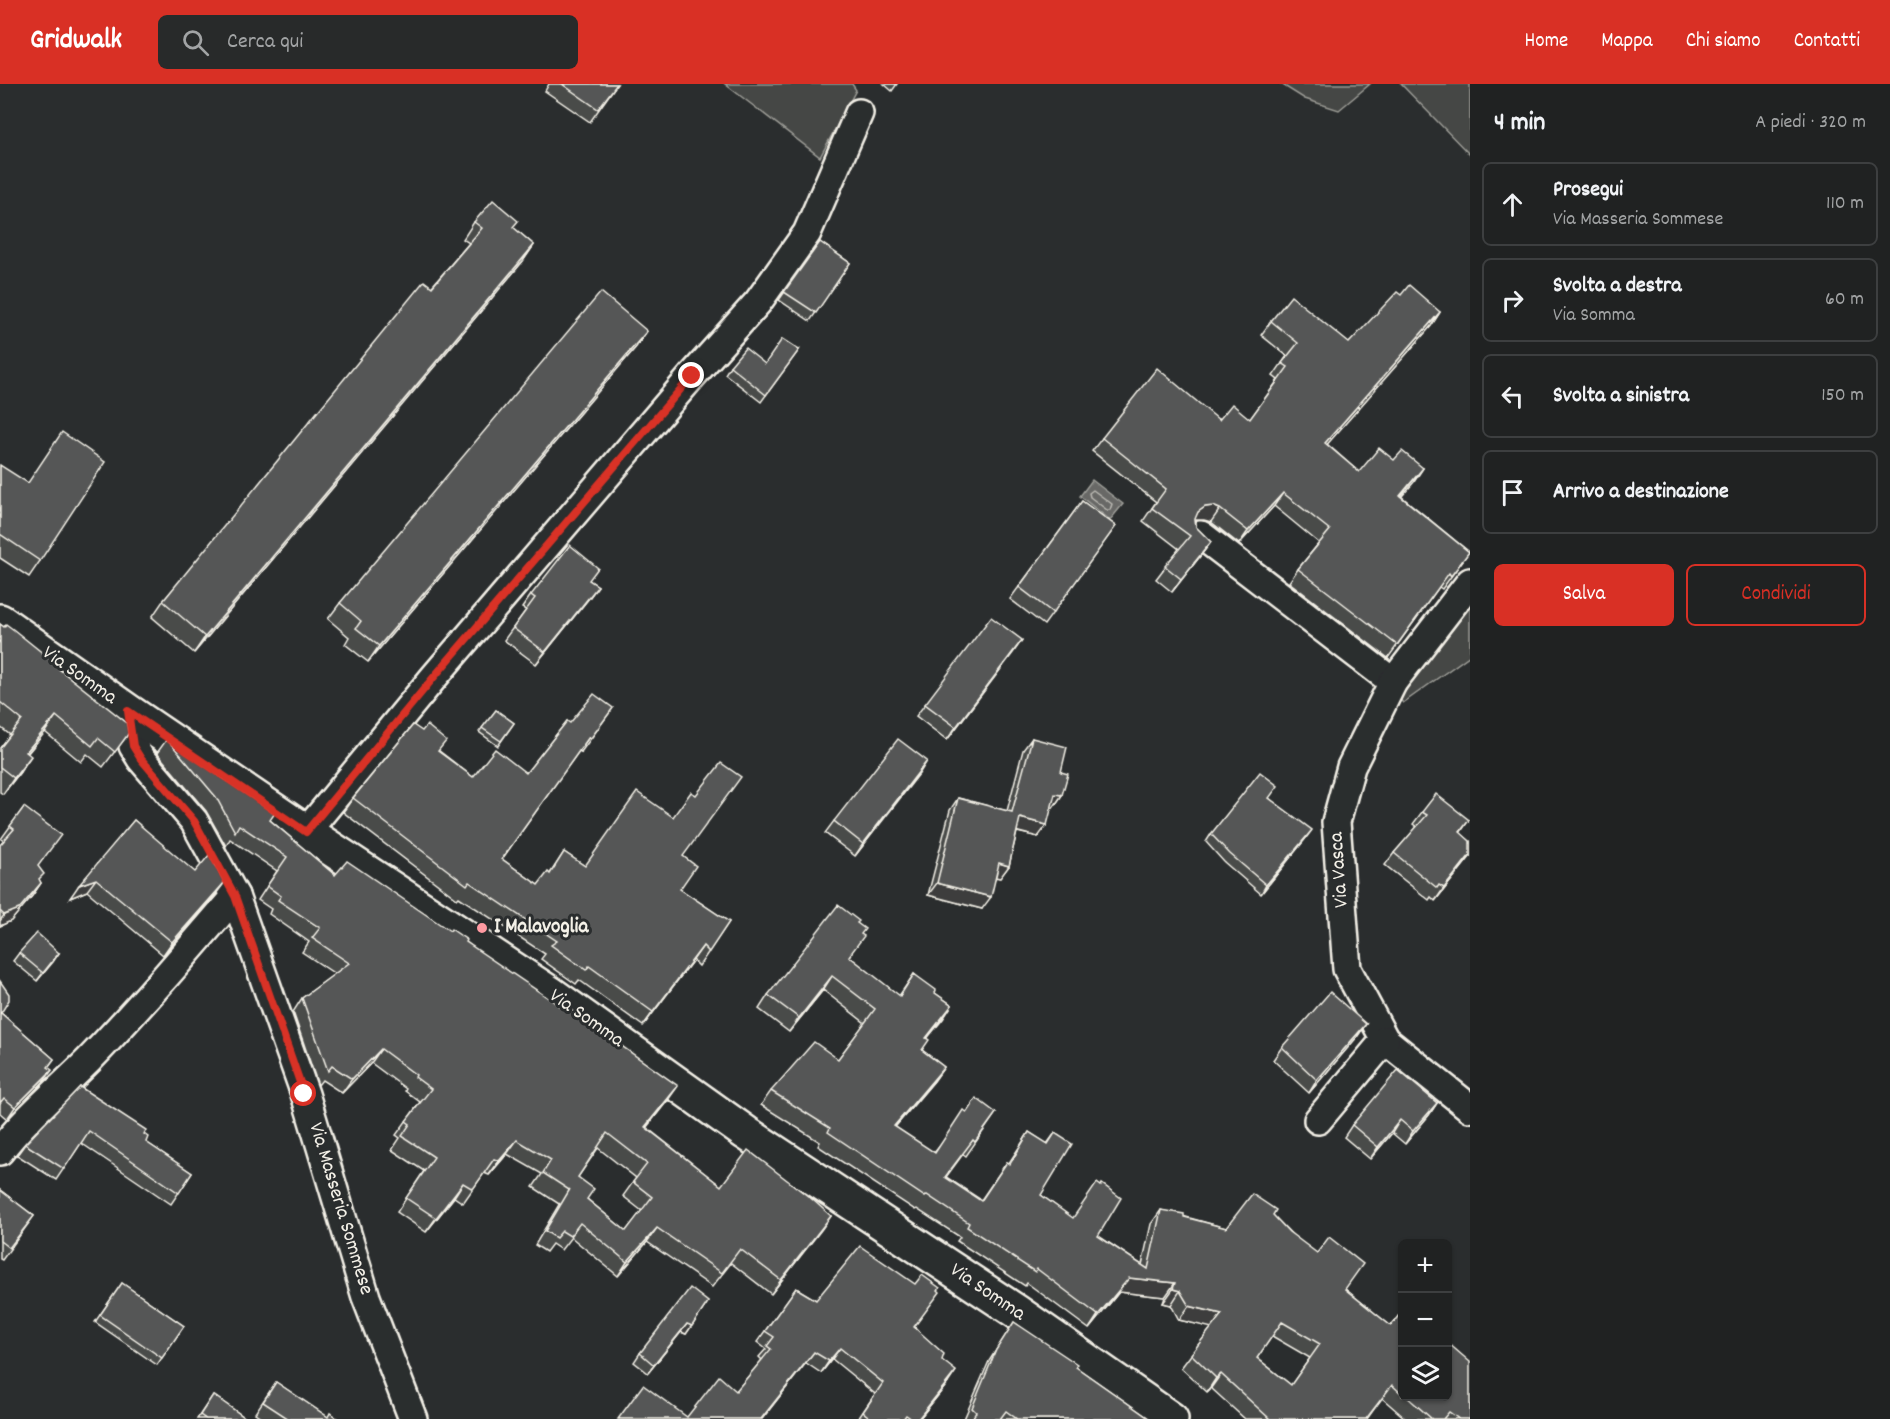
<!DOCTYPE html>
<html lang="it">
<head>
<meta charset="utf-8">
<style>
  body { margin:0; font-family:Dekko,sans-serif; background:#282a2a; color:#f1f3f6 }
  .controls { position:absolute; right:18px; bottom:18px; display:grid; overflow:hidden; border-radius:9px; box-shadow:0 2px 4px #0004 }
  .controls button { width:54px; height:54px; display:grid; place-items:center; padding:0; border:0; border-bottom:2px solid #3d3f40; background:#202222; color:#f1f3f6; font:30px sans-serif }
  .stop { position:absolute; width:18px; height:18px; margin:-14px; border:4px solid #d93025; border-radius:50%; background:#fff }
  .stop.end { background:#d93025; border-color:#fff; box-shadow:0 2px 6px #0008 }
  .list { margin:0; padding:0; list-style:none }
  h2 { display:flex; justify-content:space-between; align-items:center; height:78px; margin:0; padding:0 24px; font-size:26px }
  h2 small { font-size:20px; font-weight:400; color:#a2a4a5 }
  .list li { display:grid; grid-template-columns:39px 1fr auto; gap:18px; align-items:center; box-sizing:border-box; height:84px; margin:0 12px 12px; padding:0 12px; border:2px solid #3d3f40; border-radius:9px }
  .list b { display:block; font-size:22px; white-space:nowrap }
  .list p { margin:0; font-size:20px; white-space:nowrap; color:#a2a4a5 }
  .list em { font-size:20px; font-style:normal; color:#a2a4a5 }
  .actions { display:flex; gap:12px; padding:18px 24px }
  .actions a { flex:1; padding:14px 0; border:2px solid #d93025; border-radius:9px; text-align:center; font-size:21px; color:#d93025 }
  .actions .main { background:#d93025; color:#fff }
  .icon { flex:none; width:33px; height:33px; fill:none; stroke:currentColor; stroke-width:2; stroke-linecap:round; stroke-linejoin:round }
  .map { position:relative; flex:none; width:1470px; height:1335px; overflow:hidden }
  header { display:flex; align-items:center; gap:36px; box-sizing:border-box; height:84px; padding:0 30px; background:#d93025; color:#fff }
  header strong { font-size:28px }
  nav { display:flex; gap:33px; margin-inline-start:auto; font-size:21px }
  .search { width:420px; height:54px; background:#282a2a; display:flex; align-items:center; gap:15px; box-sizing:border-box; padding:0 21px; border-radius:9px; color:#a2a4a5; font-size:22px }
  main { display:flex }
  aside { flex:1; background:#202222 }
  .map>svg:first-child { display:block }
  .green { fill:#444645; stroke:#9c9c96; stroke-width:1.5 }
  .water { fill:#676866; stroke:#9f9f9a; stroke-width:1.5 }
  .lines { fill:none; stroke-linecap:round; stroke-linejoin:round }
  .shore { stroke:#bcbab4; stroke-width:1.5 }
  .street-casing { stroke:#f4f1e8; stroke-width:32 }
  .secondary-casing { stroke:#f4f1e8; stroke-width:38 }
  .street { stroke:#2a2d2e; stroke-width:27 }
  .secondary { stroke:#2a2d2e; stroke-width:33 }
  .wall { fill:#494b4a; stroke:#f4f1e8; stroke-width:1.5; fill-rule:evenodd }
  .shaded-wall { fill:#3c3d3c; stroke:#f4f1e8; stroke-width:1.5 }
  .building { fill:#555756; stroke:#f4f1e8; stroke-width:1.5; fill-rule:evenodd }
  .route { stroke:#d93025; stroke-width:8 }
  .poi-dot { fill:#ff9aa2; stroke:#2a2d2e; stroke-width:2 }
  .labels { text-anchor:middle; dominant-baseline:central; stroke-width:6; stroke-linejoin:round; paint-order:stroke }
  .street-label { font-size:21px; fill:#f4f1e8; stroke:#2a2d2e }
  .poi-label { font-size:21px; font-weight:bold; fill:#f4f1e8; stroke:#2a2d2e; text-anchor:start }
</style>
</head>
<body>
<header>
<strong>Gridwalk</strong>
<div class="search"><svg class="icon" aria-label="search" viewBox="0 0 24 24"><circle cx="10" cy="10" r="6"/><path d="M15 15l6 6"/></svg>Cerca qui</div>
<nav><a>Home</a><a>Mappa</a><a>Chi siamo</a><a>Contatti</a></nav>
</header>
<main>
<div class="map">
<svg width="1470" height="1335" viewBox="0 0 1470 1335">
  <rect width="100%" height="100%" fill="#2a2d2e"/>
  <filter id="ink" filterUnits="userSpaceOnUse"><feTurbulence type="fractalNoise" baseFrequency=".0167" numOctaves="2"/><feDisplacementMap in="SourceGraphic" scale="12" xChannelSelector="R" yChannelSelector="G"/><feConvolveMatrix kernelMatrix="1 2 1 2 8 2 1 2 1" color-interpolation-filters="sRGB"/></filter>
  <g filter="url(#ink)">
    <g class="green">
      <polygon points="725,0 852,0 856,6 820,73"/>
      <polygon points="1281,0 1370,0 1339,26 1305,15"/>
      <polygon points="1401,0 1470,0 1470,71"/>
      <polygon points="1470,507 1470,571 1403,619 1393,607"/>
    </g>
    <polygon class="water" points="1092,396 1123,420 1110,436 1080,412"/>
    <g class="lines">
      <polygon class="shore" points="1093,406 1112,420 1110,426 1107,426 1090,413 1089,409"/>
      <defs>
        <g id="street">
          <polyline points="1201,451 1393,598"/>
          <polyline points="1470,498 1393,598 1351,683 1336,738 1347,885 1385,956 1470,1024"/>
          <polyline points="128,627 133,662 141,675 194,737 235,812 305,1010 366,1213 413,1335"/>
          <polyline points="306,748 434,593 692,292 758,218 807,149 859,29"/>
          <polyline points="1318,1036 1385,956"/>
          <path d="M0,1067C26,1033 59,1006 89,976C140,923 187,868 235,812"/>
        </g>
        <polyline id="secondary" points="0,537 128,627 306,748 550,909 746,1049 1017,1228 1171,1335"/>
      </defs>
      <use href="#street" class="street-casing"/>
      <use href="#secondary" class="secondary-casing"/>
      <use href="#street" class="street"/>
      <use href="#secondary" class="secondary"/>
    </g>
    <g class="wall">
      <polygon points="549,0 617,0 590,38 545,7"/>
      <polygon points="884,0 897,0 892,7"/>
      <polygon points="474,138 514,144 534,161 523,177 194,569 152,533 163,517 469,159 463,155"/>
      <polygon points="820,158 850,179 810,237 779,216"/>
      <polygon points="1401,211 1440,228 1431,242 1327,360 1359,388 1394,376 1423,384 1401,412 1469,468 1442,505 1439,503 1388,574 1289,498 1298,485 1319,459 1274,422 1239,460 1211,438 1204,436 1196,436 1196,443 1211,458 1201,471 1172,508 1156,495 1179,465 1143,437 1156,418 1092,367 1102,354 1250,335 1278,296 1273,292 1287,272 1261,251 1271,237 1349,259"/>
      <polygon points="647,247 636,263 368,578 345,560 349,553 328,535 340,519"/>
      <polygon points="799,266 761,318 725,290 730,282 765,280"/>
      <polygon points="0,381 40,477 29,493 0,474"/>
      <polygon points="1082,417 1116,442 1044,541 1010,515"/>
      <polygon points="589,496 598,502 589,514 536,580 504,556 526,526 522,524 531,511"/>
      <polygon points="0,540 59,585 129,649 103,683 87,670 81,678 45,648 28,669 20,688 3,710 0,708 0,664 10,651 0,643"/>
      <polygon points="1022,556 947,656 916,632 925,620"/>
      <polygon points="496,626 514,639 498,662 479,648"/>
      <polygon points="567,637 581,668 579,667 502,775 538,801 550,790 564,768 585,782 683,772 680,805 729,838 699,882 693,876 643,942 579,896 576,900 541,875 545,870 459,813 457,815 343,728 353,714 439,667 473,693 526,689"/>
      <polygon points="1032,654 1061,688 1062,711 1053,724 1052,723 1038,753 1017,748 1009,782 1000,794 996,793 982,825 928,811 950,726 958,714 1007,727 1023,666"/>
      <path d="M167,655L270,736L335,791L466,858L668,1016L646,1043L721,1102L831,1132L771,1210L731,1179L712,1203L647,1158L618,1192L571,1153L561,1166L552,1160L546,1168L535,1161L560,1119L559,1120L533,1103L542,1090L507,1070L489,1091L484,1089L463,1119L454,1113L426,1148L397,1128L424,1087L392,1066L400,1054L396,1051L420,1018L405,1007L406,1005L371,979L342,1009L322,996L318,1001L293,928L302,914L335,890L302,868L309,858L269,830L271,825L258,816L277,787L230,755L226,762L206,727L157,669ZM598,1064L636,1094L623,1112L642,1127L626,1147L587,1115L578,1093Z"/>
      <polygon points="927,677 855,772 825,749 834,737"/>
      <polygon points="1269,714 1306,754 1261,810 1224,778 1206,758 1211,750"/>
      <polygon points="24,723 38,782 39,796 41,799 32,812 11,837 0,842 0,761 4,757 1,755"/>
      <polygon points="1422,728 1469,736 1460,749 1470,757 1470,773 1435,817 1431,813 1429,816 1385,781 1394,769 1417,743 1413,740"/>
      <polygon points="134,736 216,810 163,871 87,807 70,814"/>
      <path d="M857,839L861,850L849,873L899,912L914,890L935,909L952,921L927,954L922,966L944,983L934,997L895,1043L934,1069L967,1028L996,1029L966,1072L963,1070L946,1093L981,1116L1007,1078L1009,1079L1029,1048L1047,1060L1055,1049L1041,1111L1072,1134L1142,1181L1151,1140L1161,1126L1226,1144L1273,1131L1345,1205L1391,1242L1402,1227V1312H1448L1470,1335H1406L1382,1314L1367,1335H1245L1211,1304L1207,1308L1181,1284L1212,1243L1179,1236L1171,1221L1163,1219L1165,1213L1119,1208L1089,1245L1027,1199L1025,1202L957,1157L960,1153L917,1125L915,1126L818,1062L820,1058L761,1021L771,1007L838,975L865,939L823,906L789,948L759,925L768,911ZM1272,1252L1310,1274L1291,1301L1257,1274Z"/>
      <polygon points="19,869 59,869 37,897 13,877"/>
      <polygon points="0,897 1,929 54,975 48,983 44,997 7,1035 0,1029"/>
      <polygon points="1366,940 1357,953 1309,1009 1273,976 1282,963"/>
      <polygon points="80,1003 144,1050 146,1058 192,1089 171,1120 81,1059 56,1096 17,1071 25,1060"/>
      <polygon points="1437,1019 1429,1031 1405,1060 1392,1049 1370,1075 1344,1053 1352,1041"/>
      <polygon points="0,1106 34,1132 2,1176 0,1175"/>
      <polygon points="122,1199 184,1242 157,1281 95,1238"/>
      <polygon points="796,1204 816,1216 915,1243 942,1276 948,1299 919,1335 858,1335 875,1310 832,1275 821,1289 806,1279 762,1335 618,1335 687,1333 736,1307 762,1276 759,1273 766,1265 757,1258"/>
      <polygon points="708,1218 686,1250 681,1248 648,1289 634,1278 640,1269"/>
      <polygon points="1014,1238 1076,1283 1150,1335 964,1335 989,1277"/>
      <polygon points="276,1298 328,1333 338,1335 264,1335 255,1329"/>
      <polygon points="213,1311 247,1335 197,1335"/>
    </g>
    <g class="shaded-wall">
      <polygon points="534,161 523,177 194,569 205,553"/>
      <polygon points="1440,228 1431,242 1316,373 1325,359"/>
      <polygon points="647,247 636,263 368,578 379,562"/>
      <polygon points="1423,384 1414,398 1391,425 1400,412"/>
      <polygon points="1283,409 1274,422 1239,460 1248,447"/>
      <polygon points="1213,422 1220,425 1211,438 1204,436 1196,436 1189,441 1198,428 1205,423"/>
      <polygon points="1211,458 1201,471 1172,508 1181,495"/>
      <polygon points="598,502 589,514 536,580 545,568"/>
      <polygon points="1022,556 1013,569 947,656 956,643"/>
      <polygon points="613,624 581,668 579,667 589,653"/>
      <polygon points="56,632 45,648 15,684 26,668"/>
      <polygon points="31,672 20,688 3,710 14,694"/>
      <polygon points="927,677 919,690 855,772 863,760"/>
      <polygon points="1055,710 1062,711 1053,724 1047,722"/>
      <polygon points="1020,734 1047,741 1038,753 1011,746"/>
      <polygon points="1312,746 1306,754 1261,810 1266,801"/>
      <polygon points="1470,771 1470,773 1435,817 1444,804"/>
      <polygon points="999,779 1009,782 1000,794 990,792"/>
      <polygon points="96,795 87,807 70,814 79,801"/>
      <polygon points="225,798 216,810 163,871 172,858"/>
      <polygon points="41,799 32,812 11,837 0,842 0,837 4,831"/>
      <polygon points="937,799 991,813 982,825 928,811"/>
      <polygon points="703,862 693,876 643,942 653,928"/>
      <polygon points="59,869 53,878 37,897 43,889"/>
      <polygon points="832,892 823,906 789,948 799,934"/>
      <polygon points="952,921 943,935 916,968 926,954"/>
      <polygon points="1366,940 1357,953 1309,1009 1317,996"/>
      <polygon points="381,965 371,979 342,1009 352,995"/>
      <polygon points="944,983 934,997 884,1056 894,1042"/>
      <polygon points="52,986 44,997 7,1035 15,1023"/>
      <polygon points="678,1002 668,1016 636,1057 645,1043"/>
      <polygon points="1437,1019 1429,1031 1405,1060 1413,1047"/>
      <polygon points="1400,1036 1392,1049 1370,1075 1378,1063"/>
      <polygon points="517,1056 507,1070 489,1091 499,1077"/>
      <polygon points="463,1099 454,1113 426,1148 436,1134"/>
      <polygon points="831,1132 821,1146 771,1210 781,1196"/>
      <polygon points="657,1144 647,1158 618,1192 627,1178"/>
      <polygon points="1129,1194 1175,1199 1165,1213 1119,1208 1089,1245 1098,1231"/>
      <polygon points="1173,1205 1180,1207 1171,1221 1163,1219"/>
      <polygon points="708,1218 686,1250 681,1248 648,1289 687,1240"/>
      <polygon points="1189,1222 1222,1230 1212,1244 1179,1236"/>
      <polygon points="840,1264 832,1275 821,1289 829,1277"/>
      <polygon points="814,1268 762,1335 761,1335"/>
      <polygon points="956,1287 948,1299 919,1335 918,1335"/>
      <polygon points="1221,1290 1211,1304 1207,1308 1216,1294"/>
    </g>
    <g class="building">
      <polygon points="562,0 617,0 598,25"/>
      <polygon points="493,116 518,137 513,143 534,161 205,553 163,517 424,197 432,203 482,144 474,138"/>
      <polygon points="820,158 850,179 816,229 784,208"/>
      <polygon points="1409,201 1440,228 1325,359 1359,388 1379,364 1394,376 1402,367 1423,384 1400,412 1469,468 1451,492 1449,489 1397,561 1298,485 1330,446 1283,409 1248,447 1220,425 1213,422 1205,423 1198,428 1195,435 1196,443 1211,458 1181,495 1165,482 1190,452 1152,424 1166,405 1102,354 1157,284 1219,336 1232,320 1250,335 1288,283 1282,279 1298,259 1271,237 1291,212 1349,259 1397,208 1401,211"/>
      <polygon points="601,208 647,247 379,562 356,544 361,537 340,519"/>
      <polygon points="782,255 799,266 766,311 730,282 745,264 765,280"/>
      <polygon points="62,348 105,378 40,477 0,450 0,381 28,399"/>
      <polygon points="1082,417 1116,442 1053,529 1019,503"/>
      <polygon points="570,461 598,484 589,496 598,502 545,568 513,544 535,514 531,511"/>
      <polygon points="991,533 1022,556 956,643 925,620"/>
      <polygon points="0,540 4,543 6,540 14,546 60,583 59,585 127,639 129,649 115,668 98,654 92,662 56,632 26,668 31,672 14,694 0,683 0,664 22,636 0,618"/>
      <polygon points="594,610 613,624 591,654 589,653 502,775 538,801 548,788 550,790 564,768 585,782 637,708 673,733 691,708 696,711 721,679 741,693 683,772 696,782 680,805 729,838 709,868 703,862 653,928 589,882 586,886 551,861 557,857 469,798 467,801 353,714 413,641 422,647 427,641 446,657 438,667 473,693 495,665 526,689 567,637 570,639"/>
      <polygon points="496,626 514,639 501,657 482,644"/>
      <polygon points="1032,654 1067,663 1061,688 1068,690 1062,711 1055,710 1047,741 1020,734 1009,782 999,779 991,813 937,799 958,714 1012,728"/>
      <path d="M167,655L275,729L270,736L335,791L347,777L450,847L451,845L467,856L466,858L563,924L565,922L678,1002L645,1043L721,1102L748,1066L813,1116L831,1132L781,1196L740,1165L722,1189L657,1144L627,1178L580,1139L570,1152L562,1147L556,1154L545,1147L570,1105L569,1106L543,1089L551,1076L517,1056L499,1077L494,1075L473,1105L463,1099L436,1134L406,1114L434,1073L402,1052L410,1040L406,1037L431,1005L415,993L416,991L381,965L352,995L332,982L328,987L302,914L349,879L312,854L320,844L278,816L281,812L267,802L287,773L239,741L235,748L216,713ZM607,1049L647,1080L633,1098L652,1113L626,1147L587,1115L594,1105L578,1093Z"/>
      <polygon points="898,655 927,677 863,760 834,737"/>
      <polygon points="1260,688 1278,702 1269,714 1312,746 1266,801 1230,770 1211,750"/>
      <polygon points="1436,710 1469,736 1460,748 1470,757 1470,771 1444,804 1439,801 1437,804 1394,769 1427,731 1422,728"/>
      <polygon points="24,723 61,751 38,782 44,790 39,795 41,799 19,825 4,831 0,827 0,761 14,745 10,742"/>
      <polygon points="134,736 195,788 210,770 225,798 172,858 96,795 79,801"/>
      <path d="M838,821L859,837L857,839L865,845L861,850L864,852L849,872L900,912L914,890L936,906L935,909L952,921L926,954L929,956L922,966L944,983L894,1042L935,1069L963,1026L967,1028L976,1014L996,1029L975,1058L973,1056L945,1093L981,1117L1007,1078L1010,1080L1029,1048L1048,1060L1055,1049L1072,1060L1041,1111L1073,1134L1097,1099L1101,1102L1102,1100L1121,1114L1098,1152L1148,1185L1161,1126L1184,1130V1133L1226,1144L1252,1110L1276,1126L1273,1131L1289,1148L1317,1169L1329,1153L1363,1180L1345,1205L1391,1242L1402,1227V1310L1392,1301L1366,1335H1270L1221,1290L1216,1294L1191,1270L1222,1230L1189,1222L1180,1207L1173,1205L1175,1199L1129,1194L1098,1231L1037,1185L1035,1188L967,1143L969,1139L927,1111L925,1113L828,1048L830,1044L771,1007L814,958L838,975L875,925L832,892L799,934L768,911ZM1282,1238L1320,1260L1291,1301L1257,1274Z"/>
      <polygon points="37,849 59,869 43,889 19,869"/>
      <polygon points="0,897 9,910 9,916 1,929 54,975 48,983 52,986 15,1023 4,1014 0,1019"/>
      <polygon points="1330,908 1366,940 1317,996 1282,963"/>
      <polygon points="1398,986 1437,1019 1413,1047 1400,1036 1378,1063 1352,1041"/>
      <polygon points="80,1003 146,1046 144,1050 148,1053 146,1058 192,1089 179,1109 89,1047 64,1085 25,1060"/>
      <polygon points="0,1106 34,1132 9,1164 0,1157"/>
      <polygon points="860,1162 915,1200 922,1191 940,1204 938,1206 940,1208 914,1243 944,1270 942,1276 956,1287 918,1335 912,1335 906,1331 903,1335 872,1335 863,1328 883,1299 840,1264 829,1277 814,1268 761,1335 618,1335 643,1301 687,1333 719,1292 736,1307 771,1265 767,1262 774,1253 765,1247 796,1204 816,1216"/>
      <polygon points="122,1199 184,1242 162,1274 100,1231"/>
      <polygon points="690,1204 708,1218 692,1242 687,1240 654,1281 640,1269"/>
      <polygon points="1014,1238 1077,1280 1076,1283 1150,1335 1017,1335 1006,1327 1000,1335 972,1335 976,1328 972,1324 996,1266"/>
      <polygon points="1448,1259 1470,1278 1470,1335 1459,1335 1449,1328 1443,1335 1432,1335 1406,1312 1448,1312"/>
      <polygon points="276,1298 328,1333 330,1329 338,1335 289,1335 263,1318"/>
      <polygon points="213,1311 247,1335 206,1335 200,1331"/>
    </g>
  </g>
  <g class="lines" filter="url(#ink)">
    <polyline class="route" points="304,1010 235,812 194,737 141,675 133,662 128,627 306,748 434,593 692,292"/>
  </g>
  <circle class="poi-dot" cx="482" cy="844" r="6"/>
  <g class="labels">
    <g class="street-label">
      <text transform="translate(79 592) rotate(35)">Via Somma</text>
      <text transform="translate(1340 786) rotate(-94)">Via Vasca</text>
      <text transform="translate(586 935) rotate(35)">Via Somma</text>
      <text transform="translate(340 1125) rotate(73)">Via Masseria Sommese</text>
      <text transform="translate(987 1209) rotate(34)">Via Somma</text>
    </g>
    <g class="poi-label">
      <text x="494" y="844">I Malavoglia</text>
    </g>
  </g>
</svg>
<div class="controls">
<button>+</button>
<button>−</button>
<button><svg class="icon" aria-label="layers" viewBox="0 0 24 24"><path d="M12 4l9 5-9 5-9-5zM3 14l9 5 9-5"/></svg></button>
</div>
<div class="stop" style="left:304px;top:1010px"></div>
<div class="stop end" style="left:692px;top:292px"></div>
</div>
<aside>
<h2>4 min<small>A piedi · 320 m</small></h2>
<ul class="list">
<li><svg class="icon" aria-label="ahead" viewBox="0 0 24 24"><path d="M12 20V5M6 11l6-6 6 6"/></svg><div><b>Prosegui</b><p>Via Masseria Sommese</p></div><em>110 m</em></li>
<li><svg class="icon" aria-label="right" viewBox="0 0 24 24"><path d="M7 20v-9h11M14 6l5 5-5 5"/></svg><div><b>Svolta a destra</b><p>Via Somma</p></div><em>60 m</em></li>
<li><svg class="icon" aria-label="left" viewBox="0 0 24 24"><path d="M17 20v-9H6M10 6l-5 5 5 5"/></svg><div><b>Svolta a sinistra</b></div><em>150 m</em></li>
<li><svg class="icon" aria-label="arrive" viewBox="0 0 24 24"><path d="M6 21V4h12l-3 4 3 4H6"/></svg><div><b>Arrivo a destinazione</b></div></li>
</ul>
<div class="actions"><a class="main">Salva</a><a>Condividi</a></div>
</aside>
</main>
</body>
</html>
